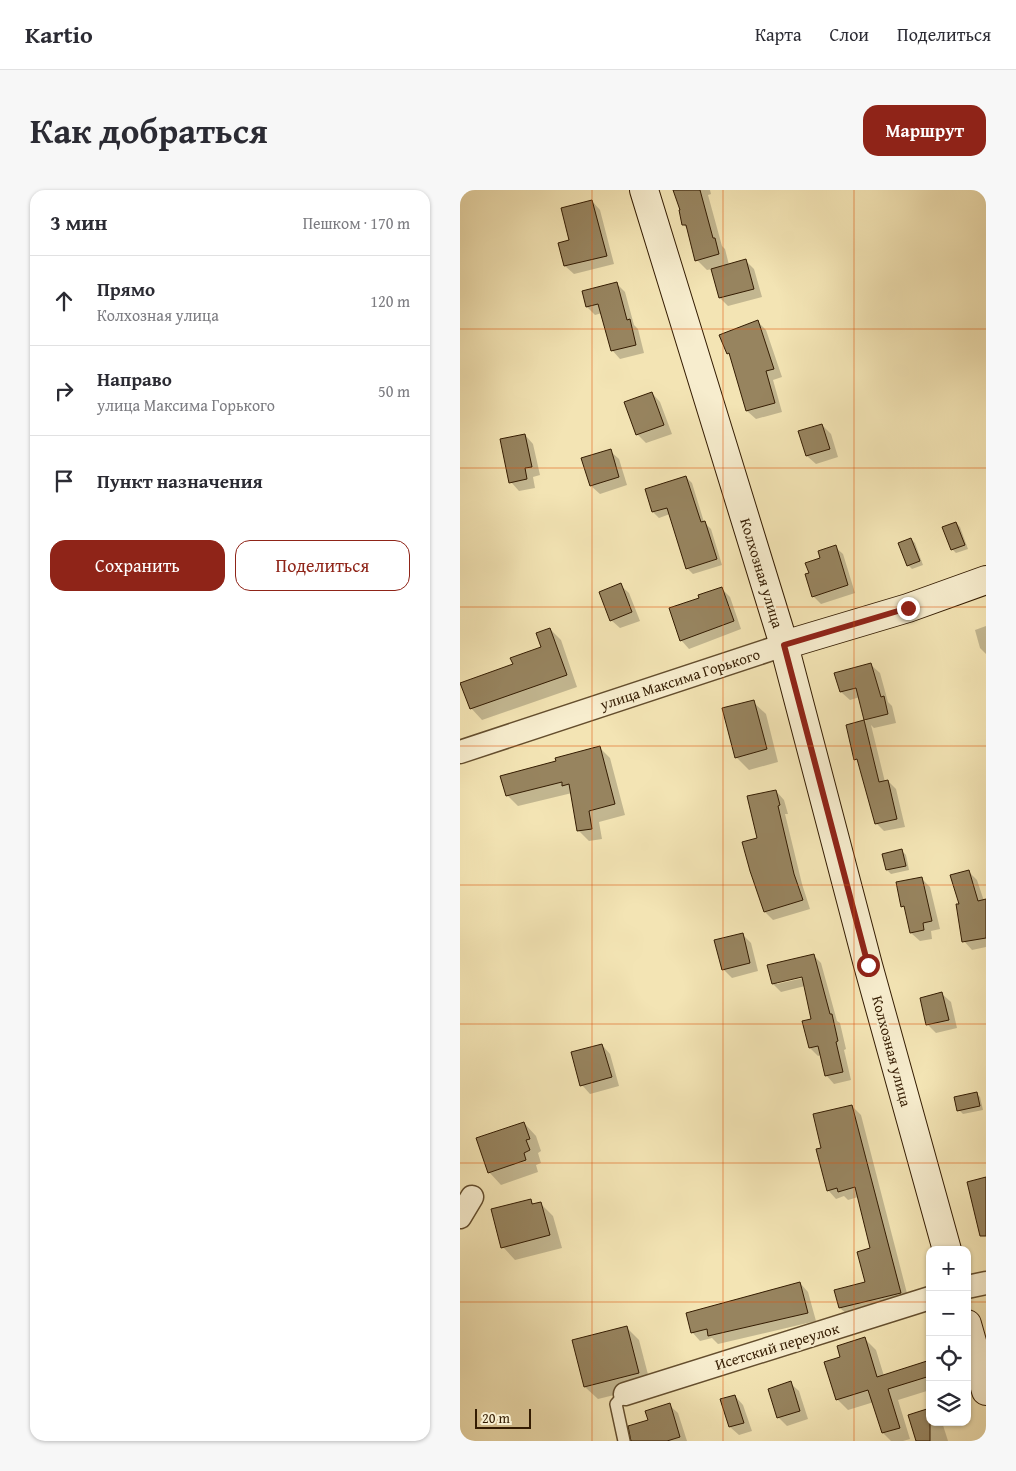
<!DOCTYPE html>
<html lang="ru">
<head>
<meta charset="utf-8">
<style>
  body { margin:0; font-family:"Gentium Book Plus",serif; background:#f7f7f7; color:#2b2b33 }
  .controls { position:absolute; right:15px; bottom:15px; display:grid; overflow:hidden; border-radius:10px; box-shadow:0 1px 4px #0004 }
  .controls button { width:45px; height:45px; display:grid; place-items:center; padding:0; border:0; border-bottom:1px solid #e1e1e2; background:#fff; color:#2b2b33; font:25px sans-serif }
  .scale { position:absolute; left:15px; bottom:12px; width:56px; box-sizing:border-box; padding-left:5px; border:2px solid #341c02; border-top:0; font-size:14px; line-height:18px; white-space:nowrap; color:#341c02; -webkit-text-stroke:4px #f7edce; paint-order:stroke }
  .stop { position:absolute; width:15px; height:15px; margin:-11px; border:4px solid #8f2418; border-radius:50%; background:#fff }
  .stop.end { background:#8f2418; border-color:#fff; box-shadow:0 1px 5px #0008 }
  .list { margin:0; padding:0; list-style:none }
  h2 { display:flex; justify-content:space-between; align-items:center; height:65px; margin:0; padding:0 20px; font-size:21px }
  h2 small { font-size:16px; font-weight:400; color:#7c7c81 }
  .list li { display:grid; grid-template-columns:32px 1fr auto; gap:15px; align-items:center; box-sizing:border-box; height:90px; padding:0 20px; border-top:1px solid #e1e1e2 }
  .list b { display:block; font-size:19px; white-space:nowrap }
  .list p { margin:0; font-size:16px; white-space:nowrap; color:#7c7c81 }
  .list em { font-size:16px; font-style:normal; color:#7c7c81 }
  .actions { display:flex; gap:10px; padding:15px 20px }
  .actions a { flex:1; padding:11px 0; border:1px solid #8f2418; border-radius:15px; text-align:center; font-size:18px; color:#8f2418 }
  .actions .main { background:#8f2418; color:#fff }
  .icon { flex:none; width:28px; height:28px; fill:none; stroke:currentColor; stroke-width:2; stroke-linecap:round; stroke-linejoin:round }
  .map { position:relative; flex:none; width:526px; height:1251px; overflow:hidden; border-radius:15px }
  header { display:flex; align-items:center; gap:30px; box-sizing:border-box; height:70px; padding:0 25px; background:#fff; border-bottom:1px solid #e1e1e2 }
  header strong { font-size:24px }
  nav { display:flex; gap:28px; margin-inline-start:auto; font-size:18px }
  .intro { display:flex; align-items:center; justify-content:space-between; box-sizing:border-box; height:120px; padding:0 30px }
  h1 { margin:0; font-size:35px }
  .button { padding:12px 22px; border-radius:15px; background:#8f2418; color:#fff; font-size:18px; font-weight:700 }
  main { display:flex; gap:30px; padding:0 30px }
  aside { flex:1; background:#fff; border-radius:15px; box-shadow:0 1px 4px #0004 }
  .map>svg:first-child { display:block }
  .shadow { fill:#0003; fill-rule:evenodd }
  .building { fill:#97845f; stroke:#341c02 }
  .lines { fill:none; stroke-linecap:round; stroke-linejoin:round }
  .lane-casing { stroke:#644e2e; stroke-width:14 }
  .street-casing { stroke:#644e2e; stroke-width:25 }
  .secondary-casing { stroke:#341c02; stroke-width:30 }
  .lane { stroke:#f7edce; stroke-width:11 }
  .street { stroke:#f7edce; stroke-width:22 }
  .secondary { stroke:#f7edce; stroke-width:28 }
  .route { stroke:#8f2418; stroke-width:6 }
  .grid { fill:none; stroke:#df560c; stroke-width:1; stroke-opacity:0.55 }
  .labels { text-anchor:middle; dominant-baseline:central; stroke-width:4.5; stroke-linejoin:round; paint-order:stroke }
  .street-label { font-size:15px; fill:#341c02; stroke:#f7edce }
</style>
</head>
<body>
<header>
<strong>Kartio</strong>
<nav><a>Карта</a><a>Слои</a><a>Поделиться</a></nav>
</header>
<div class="intro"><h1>Как добраться</h1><a class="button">Маршрут</a></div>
<main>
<aside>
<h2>3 мин<small>Пешком · 170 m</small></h2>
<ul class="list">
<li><svg class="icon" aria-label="ahead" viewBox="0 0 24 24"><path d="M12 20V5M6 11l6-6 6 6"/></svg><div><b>Прямо</b><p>Колхозная улица</p></div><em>120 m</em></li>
<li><svg class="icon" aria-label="right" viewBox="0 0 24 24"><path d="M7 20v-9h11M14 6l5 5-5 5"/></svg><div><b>Направо</b><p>улица Максима Горького</p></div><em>50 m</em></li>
<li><svg class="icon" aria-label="arrive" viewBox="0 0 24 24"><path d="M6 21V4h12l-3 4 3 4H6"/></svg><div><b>Пункт назначения</b></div></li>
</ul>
<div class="actions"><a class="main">Сохранить</a><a>Поделиться</a></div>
</aside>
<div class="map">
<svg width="526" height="1251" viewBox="0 0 526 1251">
  <rect width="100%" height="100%" fill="#f3e4b4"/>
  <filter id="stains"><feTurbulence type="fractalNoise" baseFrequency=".004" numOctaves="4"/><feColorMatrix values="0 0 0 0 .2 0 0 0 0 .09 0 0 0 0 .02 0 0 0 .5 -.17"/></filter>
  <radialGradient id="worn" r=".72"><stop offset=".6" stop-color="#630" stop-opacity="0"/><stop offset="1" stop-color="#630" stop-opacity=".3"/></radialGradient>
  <g class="shadow">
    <polygon points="215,0 250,0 251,4 248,5 262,56 265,59 269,75 285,70 294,79 302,107 268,116 260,108 252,79 247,80 237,70 228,40 224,35 222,21"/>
    <polygon points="132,11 140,20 154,74 114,84 105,76 100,54 111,51"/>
    <polygon points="157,94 165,102 174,135 178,139 184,163 160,169 152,160 142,123 135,125 127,117"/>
    <polygon points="298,132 306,140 322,187 313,190 322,222 296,229 287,221 272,167 268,163"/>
    <polygon points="192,203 200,212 212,244 186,253 177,244"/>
    <polygon points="362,235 371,244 378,267 356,274 347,266"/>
    <polygon points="65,245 73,254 80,285 73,287 75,298 59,301 51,292"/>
    <polygon points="150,261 159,269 167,295 140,304 131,296"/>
    <polygon points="226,287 232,293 244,332 251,339 262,375 233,384 227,378 210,324 199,328 193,322"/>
    <polygon points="496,333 500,337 508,359 496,363 492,359"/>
    <polygon points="451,349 455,353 463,375 452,379 448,375"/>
    <polygon points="375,357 383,364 395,403 361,414 353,406 350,384 362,369"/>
    <polygon points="160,395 169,403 180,431 160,438 151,430"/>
    <polygon points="261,398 270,407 281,439 229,459 221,450"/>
    <polygon points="526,436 526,464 520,458 515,440"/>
    <polygon points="90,439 101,450 117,497 22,530 11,518 54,475 82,458"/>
    <polygon points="411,475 420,483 428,512 432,516 436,533 414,538 411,535 425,592 428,591 436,599 445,637 424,641 416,633 400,573 396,569 387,535 406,531 400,507 390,510 381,502 376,484"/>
    <polygon points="293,512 306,524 318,572 289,580 276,567"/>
    <polygon points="139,557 150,568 165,625 139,632 142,649 129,651 118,640 112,603 58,616 47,605 98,572"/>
    <polygon points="316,601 324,610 328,624 325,624 342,694 350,719 313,730 305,722 291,680 298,649"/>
    <polygon points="442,661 446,665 449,680 431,684 427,680"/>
    <polygon points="508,681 517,690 524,711 526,711 526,757 512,760 504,751 500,715"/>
    <polygon points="461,688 470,697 480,739 471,741 472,749 460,751 451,743 447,720 443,716"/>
    <polygon points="282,744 291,753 298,781 272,788 263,779"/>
    <path d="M353,765L361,773L377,831L380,833L386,859L384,860L391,890L374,894L366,885L361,865L358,866L350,858L352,830L345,796L321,802L313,794ZM347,784L348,787L317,794V792Z"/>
    <polygon points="482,804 491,812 497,838 476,843 468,835 461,809"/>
    <polygon points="142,855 150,864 159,896 130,904 122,895"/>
    <polygon points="516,903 520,907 523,920 503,924 499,920"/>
    <polygon points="392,916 401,925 449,1111 389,1126 380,1118 407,1093 412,1059 398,1007 388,1010 384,1006 376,1009 368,1000 363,959"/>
    <polygon points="64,933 76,946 81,961 78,963 81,973 76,975 78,982 41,995 29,982"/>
    <polygon points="70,1010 75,1015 81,1014 93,1026 102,1058 55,1070 43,1057"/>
    <polygon points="340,1093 348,1102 356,1131 258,1154 252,1148 240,1151 232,1142"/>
    <polygon points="167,1138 179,1150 191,1196 138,1209 125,1197"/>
    <polygon points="405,1149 416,1160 424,1186 467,1173 470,1176 470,1200 438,1210 450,1249 443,1251 431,1251 423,1243 414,1212 388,1220 377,1209"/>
    <polygon points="330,1193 339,1201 348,1229 327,1236 318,1227"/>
    <polygon points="275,1206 283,1215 292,1241 279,1245 270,1237 262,1210"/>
    <polygon points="209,1215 218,1223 227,1251 173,1251 189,1231"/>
    <polygon points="470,1232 482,1232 488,1251 457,1251"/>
  </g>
  <g class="building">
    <polygon points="213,0 240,0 253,48 255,48 259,64 235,71 226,35 222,35 219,20 220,20"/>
    <polygon points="132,10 147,66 104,76 98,53 109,50 101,18"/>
    <polygon points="286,69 294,99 259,108 251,79"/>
    <polygon points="157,92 167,130 170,129 176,155 151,161 138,114 126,117 122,101"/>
    <polygon points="298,130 314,179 306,181 315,213 286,221 269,163 267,164 259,145"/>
    <polygon points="192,202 204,235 176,245 164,212"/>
    <polygon points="362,234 370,259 346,266 338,241"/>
    <polygon points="65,244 72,277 65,278 67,289 49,293 40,249"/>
    <polygon points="151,259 159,287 130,296 121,268"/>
    <polygon points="226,286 241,332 245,331 257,369 226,379 207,318 192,322 185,299"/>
    <polygon points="496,332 505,355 491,360 482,337"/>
    <polygon points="451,348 460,371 447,376 438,353"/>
    <polygon points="376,355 388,395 352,407 345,384 349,383 345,373 360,368 358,361"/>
    <polygon points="161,393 172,422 150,431 139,402"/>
    <polygon points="262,397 274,431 220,451 209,418 239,408 238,405"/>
    <polygon points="90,438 107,485 10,519 0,493 53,474 50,468 81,457 76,443"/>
    <polygon points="411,473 421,507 424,506 428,524 404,530 396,498 380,502 374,483"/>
    <polygon points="294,510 307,559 275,568 262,518"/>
    <polygon points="404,530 419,592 428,590 437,629 415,634 397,569 394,570 386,535"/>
    <polygon points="140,556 155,614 129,621 132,639 117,641 109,594 102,596 102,592 46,606 40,586 96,571 95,568"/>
    <polygon points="316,600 320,615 318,616 334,684 343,710 304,722 290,681 282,652 297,648 287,606"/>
    <polygon points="442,659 446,676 426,680 422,664"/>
    <polygon points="509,680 518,711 526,709 526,748 502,752 496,714 499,714 490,685"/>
    <polygon points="462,687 472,731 463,733 464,740 450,743 444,716 441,717 436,692"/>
    <polygon points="283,743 290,773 262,780 254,750"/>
    <polygon points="354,764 370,824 372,824 378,851 376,852 383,882 365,886 358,856 349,858 342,831 351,829 342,787 312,794 307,775"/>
    <polygon points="482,802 489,830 466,835 460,808"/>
    <polygon points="142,854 152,887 120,896 111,862"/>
    <polygon points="517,902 520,916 497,921 494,907"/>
    <polygon points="392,915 441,1103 379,1118 374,1100 405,1092 397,1062 410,1058 395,997 378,1002 377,998 367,1001 356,959 361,958 353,924"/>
    <polygon points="64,932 70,949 66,950 70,960 64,963 66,970 28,983 16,948"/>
    <polygon points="526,987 526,1046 520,1046 507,992"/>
    <polygon points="71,1009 72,1014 81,1012 90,1045 41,1058 31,1019"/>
    <polygon points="340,1092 348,1123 248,1146 247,1139 231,1143 226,1123"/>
    <polygon points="167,1136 179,1183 124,1197 112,1150"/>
    <polygon points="405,1147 417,1187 467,1171 470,1180 470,1186 428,1199 440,1238 422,1243 408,1200 376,1210 364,1172 380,1167 377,1156"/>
    <polygon points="331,1191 340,1221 317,1228 308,1199"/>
    <polygon points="275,1205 284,1233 269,1237 260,1209"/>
    <polygon points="210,1213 220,1247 207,1251 171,1251 168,1236 188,1230 185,1221"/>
    <polygon points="470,1218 470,1251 456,1251 448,1225"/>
  </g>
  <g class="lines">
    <defs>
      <polyline id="lane" points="164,1251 156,1214 165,1204"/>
      <g id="street">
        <polyline points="0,562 324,455"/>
        <polyline points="0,1027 12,1007"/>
        <polyline points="507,1097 526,1093"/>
        <polyline points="165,1204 470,1108"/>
      </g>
      <g id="secondary">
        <polyline points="184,0 324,455 408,775 487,1060"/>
        <polyline points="324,455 448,418 526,390"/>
        <polyline points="507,1134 526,1201"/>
      </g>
    </defs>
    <use href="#lane" class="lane-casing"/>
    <use href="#street" class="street-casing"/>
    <use href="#secondary" class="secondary-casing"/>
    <use href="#lane" class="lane"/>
    <use href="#street" class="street"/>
    <use href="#secondary" class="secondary"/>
  </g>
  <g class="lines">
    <polyline class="route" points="408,775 324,455 448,418"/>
  </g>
  <path class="grid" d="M132,0V1251M263,0V1251M394,0V1251M0,139H526M0,278H526M0,417H526M0,556H526M0,695H526M0,834H526M0,973H526M0,1112H470M507,1112H526"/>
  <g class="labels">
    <g class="street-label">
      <text transform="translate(302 383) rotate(73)">Колхозная улица</text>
      <text transform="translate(220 489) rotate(-18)">улица Максима Горького</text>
      <text transform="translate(432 861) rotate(75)">Колхозная улица</text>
      <text transform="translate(317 1156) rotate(-17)">Исетский переулок</text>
    </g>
  </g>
  <rect width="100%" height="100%" filter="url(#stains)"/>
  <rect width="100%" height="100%" fill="url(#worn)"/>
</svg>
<div class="controls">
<button>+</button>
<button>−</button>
<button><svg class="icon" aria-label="locate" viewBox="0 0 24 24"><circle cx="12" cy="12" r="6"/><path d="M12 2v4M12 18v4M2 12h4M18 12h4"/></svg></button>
<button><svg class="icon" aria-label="layers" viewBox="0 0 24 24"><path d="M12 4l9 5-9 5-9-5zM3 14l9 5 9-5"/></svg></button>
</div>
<div class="scale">20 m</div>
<div class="stop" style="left:408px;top:775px"></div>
<div class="stop end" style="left:448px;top:418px"></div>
</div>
</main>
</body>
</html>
